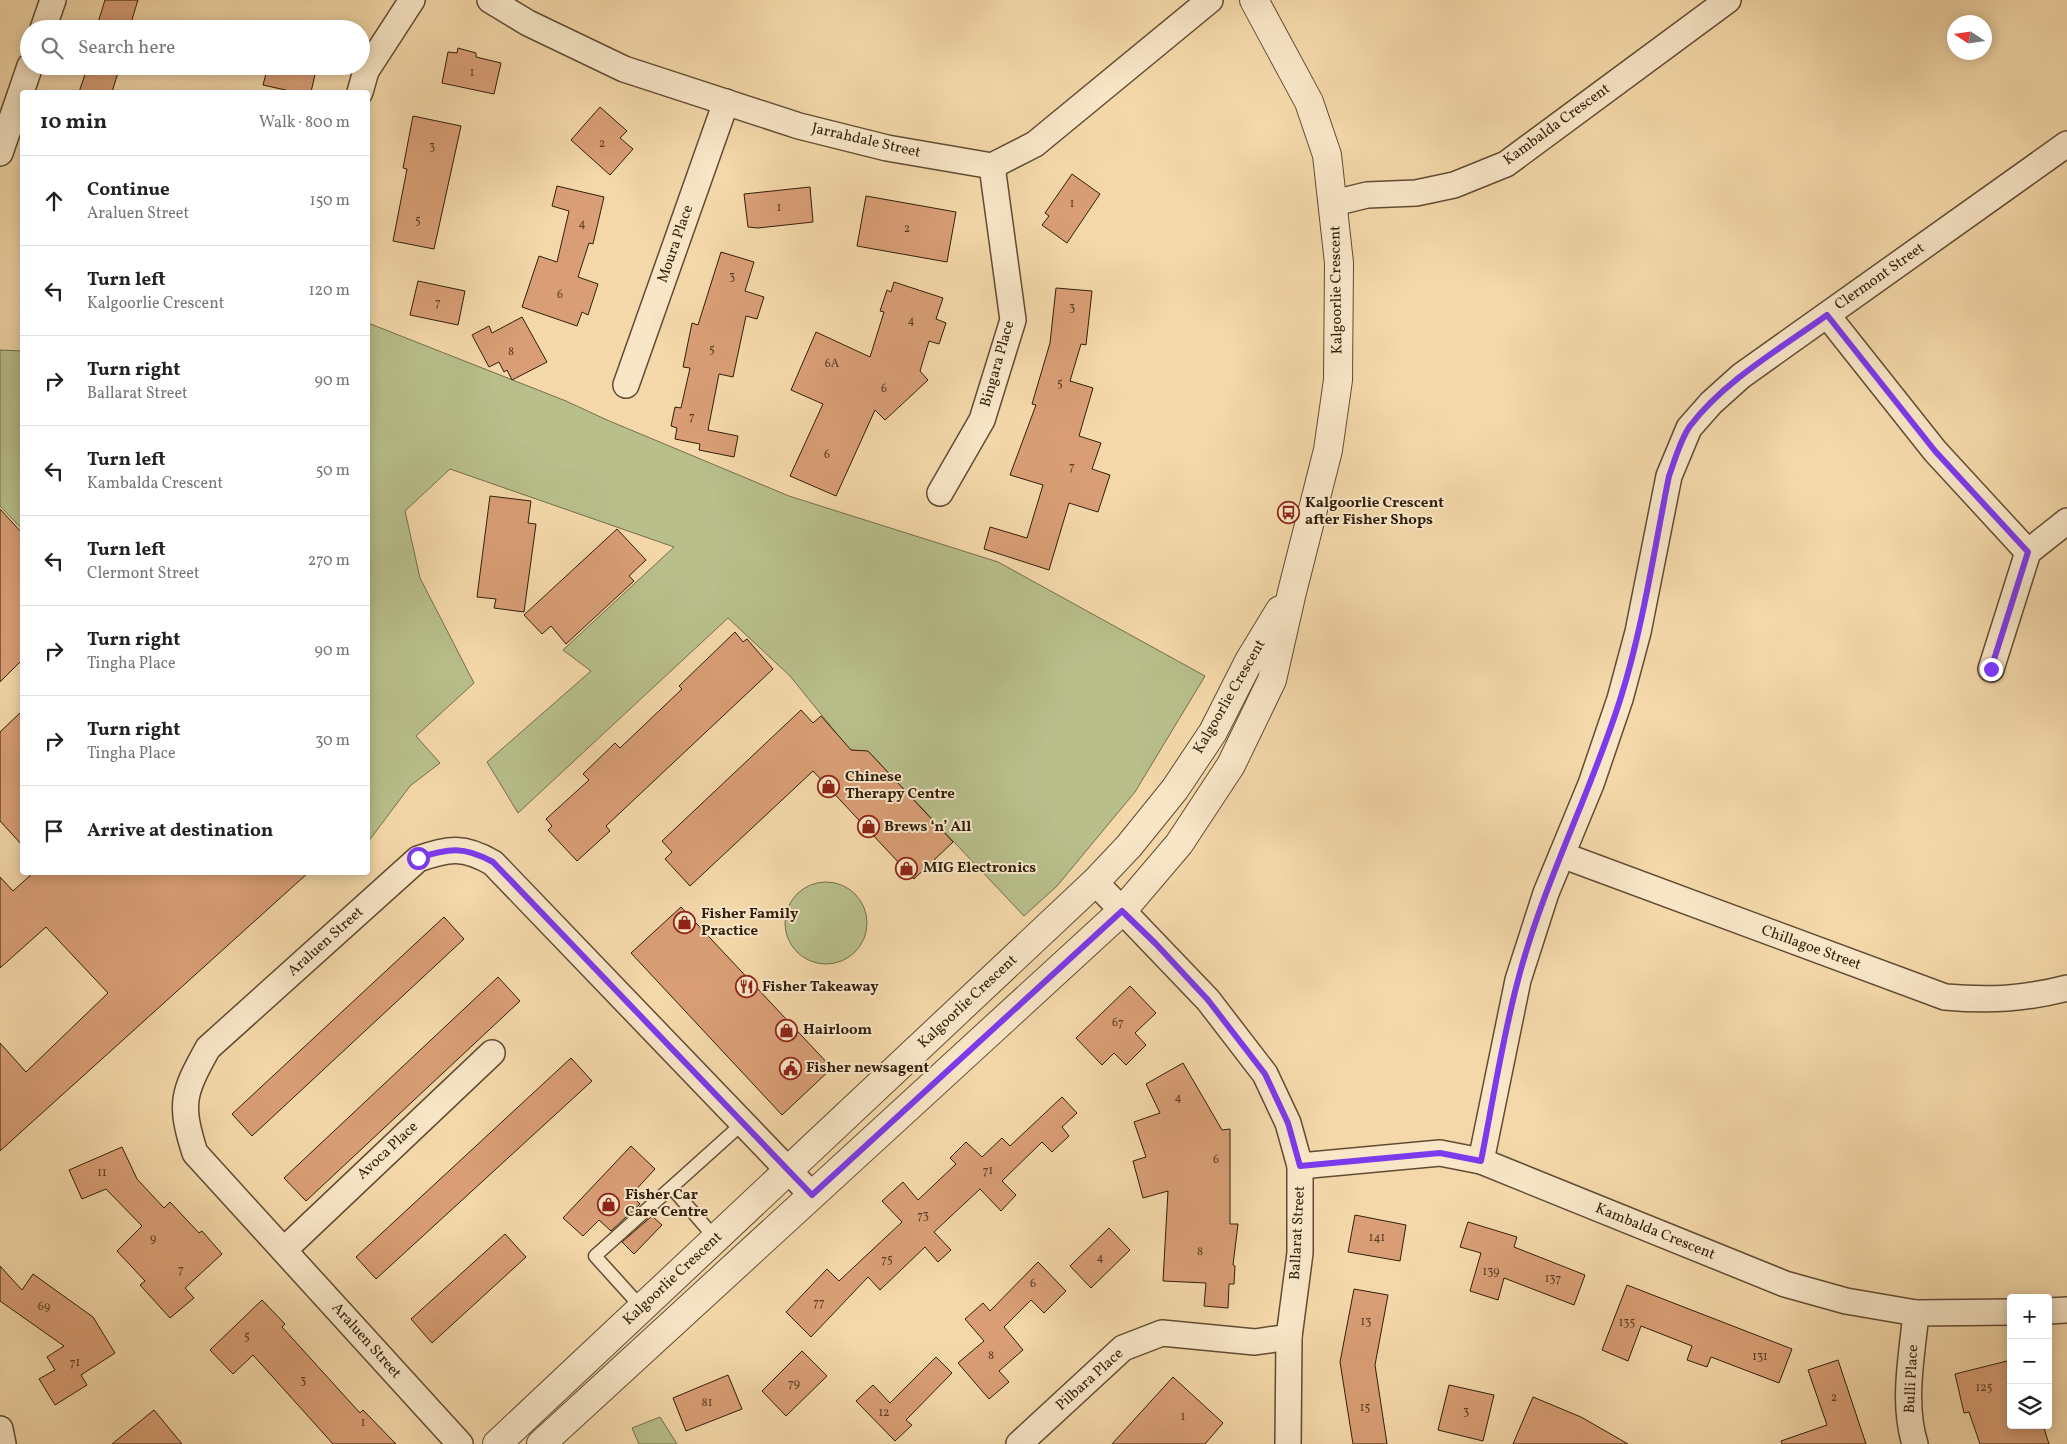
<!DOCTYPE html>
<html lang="en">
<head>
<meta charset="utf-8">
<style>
  body { margin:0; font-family:Vollkorn,serif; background:#f6f6f6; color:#222 }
  .controls { position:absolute; right:15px; bottom:15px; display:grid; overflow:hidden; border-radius:5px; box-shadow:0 2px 12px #0003 }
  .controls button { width:45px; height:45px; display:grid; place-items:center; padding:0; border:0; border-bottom:1px solid #e0e0e0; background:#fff; color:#222; font:25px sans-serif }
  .compass { position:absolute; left:1947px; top:15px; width:45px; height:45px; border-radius:50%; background:#fff; box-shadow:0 2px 12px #0003; rotate:282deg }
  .stop { position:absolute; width:15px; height:15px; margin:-11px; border:4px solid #7c3aed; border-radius:50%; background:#fff }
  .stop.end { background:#7c3aed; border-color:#fff; box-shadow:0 1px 5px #0008 }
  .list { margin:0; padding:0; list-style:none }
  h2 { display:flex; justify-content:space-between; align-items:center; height:65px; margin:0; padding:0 20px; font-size:21px }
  h2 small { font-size:16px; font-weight:400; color:#767676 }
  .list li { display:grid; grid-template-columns:32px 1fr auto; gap:15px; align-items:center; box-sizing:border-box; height:90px; padding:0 20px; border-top:1px solid #e0e0e0 }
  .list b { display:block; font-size:19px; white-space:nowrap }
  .list p { margin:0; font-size:16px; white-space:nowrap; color:#767676 }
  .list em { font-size:16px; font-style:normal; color:#767676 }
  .icon { flex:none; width:28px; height:28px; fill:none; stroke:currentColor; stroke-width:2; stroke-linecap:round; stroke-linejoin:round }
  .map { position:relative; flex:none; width:2067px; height:1444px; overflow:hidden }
  .search { position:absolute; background:#fff; box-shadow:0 2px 12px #0003; left:20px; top:20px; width:350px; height:55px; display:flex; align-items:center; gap:12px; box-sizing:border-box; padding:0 18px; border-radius:28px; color:#767676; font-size:19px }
  .panel { position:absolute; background:#fff; box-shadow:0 2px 12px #0003; left:20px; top:90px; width:350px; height:785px; border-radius:5px }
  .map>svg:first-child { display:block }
  .green { fill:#b8bf8b; stroke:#746e4c }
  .building { fill:#d99e75; stroke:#301e0c }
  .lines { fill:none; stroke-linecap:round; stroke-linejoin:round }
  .service-casing { stroke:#614c33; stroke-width:15 }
  .minor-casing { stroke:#614c33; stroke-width:28 }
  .tertiary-casing { stroke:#614c33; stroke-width:30 }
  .service { stroke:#f8e6c7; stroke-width:12 }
  .minor { stroke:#f8e6c7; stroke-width:25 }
  .tertiary { stroke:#f8e6c7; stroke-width:28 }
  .route { stroke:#7c3aed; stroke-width:6 }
  .labels { text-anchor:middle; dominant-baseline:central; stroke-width:4; stroke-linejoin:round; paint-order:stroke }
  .number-label { font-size:12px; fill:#5a3e26 }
  .street-label { font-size:15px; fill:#301e0c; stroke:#f8e6c7 }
  .poi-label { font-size:15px; font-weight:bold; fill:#301e0c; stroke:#f8e6c7; text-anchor:start }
</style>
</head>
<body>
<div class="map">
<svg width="2067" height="1444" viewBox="0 0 2067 1444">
  <rect width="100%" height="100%" fill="#f4d8a9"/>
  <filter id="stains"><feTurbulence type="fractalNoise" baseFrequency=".004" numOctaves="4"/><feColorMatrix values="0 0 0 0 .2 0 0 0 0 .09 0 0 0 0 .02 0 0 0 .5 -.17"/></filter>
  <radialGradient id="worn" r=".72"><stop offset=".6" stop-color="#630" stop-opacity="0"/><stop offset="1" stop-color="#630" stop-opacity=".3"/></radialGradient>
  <g class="green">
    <polygon points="368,323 566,401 607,420 789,496 998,562 1205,676 1135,792 1057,886 1024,916 869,752 850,750 790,676 728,618 518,813 487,762 591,671 563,650 674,547 450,469 405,511 420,578 474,683 416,736 440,763 410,786 368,842"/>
    <polygon points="0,350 22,351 22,529 0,506"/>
    <circle cx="826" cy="923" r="41"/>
    <polygon points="660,1417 677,1444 639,1444 632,1428"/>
  </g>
  <g class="building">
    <polygon points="105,0 138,0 129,29 96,29"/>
    <polygon points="458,48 476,53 476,57 501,63 494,94 442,83 448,52 457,53"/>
    <polygon points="88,66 120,66 112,92 79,92"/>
    <polygon points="268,66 317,66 311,92 294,92 263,85"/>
    <polygon points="600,107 627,131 620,138 633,149 610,175 571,140"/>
    <polygon points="413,116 461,126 434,249 393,241 407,169 403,168"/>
    <polygon points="1072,174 1100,194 1067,243 1042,225 1049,216 1045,213"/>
    <polygon points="557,186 604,197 593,244 589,243 578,277 598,284 588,315 582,312 577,326 522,307 539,256 557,262 569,211 552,206"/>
    <polygon points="810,187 813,222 758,228 748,227 744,194"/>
    <polygon points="866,196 956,212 947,262 857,246"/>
    <polygon points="721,252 754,262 745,291 764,297 757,319 746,316 733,377 719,374 708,430 738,436 734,457 699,450 700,444 675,439 677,428 671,426 675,407 681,408 690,368 683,367 692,323 698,325"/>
    <polygon points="418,281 465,291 458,325 410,315"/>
    <polygon points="894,282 943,298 936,319 946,323 939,344 929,341 920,371 928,380 885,420 875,410 836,496 790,476 823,404 791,390 816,332 870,357 884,312 880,311 887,290 891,292"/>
    <polygon points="1056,288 1092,291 1086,345 1081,344 1070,381 1093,388 1079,436 1101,443 1092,469 1110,475 1098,512 1069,503 1049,570 984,549 990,527 1027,538 1043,485 1010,475 1036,405 1032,404 1050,343"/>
    <polygon points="522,317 547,362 512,380 507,370 504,372 499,362 489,367 472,335 489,326 492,333"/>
    <polygon points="490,496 531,501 528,523 536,524 524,612 494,608 496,599 477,597"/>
    <polygon points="0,509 22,533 22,660 0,682"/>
    <polygon points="617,529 646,560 629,576 634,581 566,644 551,626 542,634 524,615"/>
    <polygon points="735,632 743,642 747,639 773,669 606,826 610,831 577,861 548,830 552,826 546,819 589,780 583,774 615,743 620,748 682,689 679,686"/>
    <polygon points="801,710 813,723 821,716 851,750 868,751 953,842 914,879 813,771 690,886 665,859 672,852 662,841"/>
    <polygon points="22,711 22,845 0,821 0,732"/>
    <polygon points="34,872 309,872 0,1151 0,1043 26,1072 108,993 46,927 0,968 0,877 13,891"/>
    <polygon points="681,907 832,1068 782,1115 631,953"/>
    <polygon points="444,917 464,939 252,1136 232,1114"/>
    <polygon points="498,977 520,1001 306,1201 284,1178"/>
    <polygon points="1130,986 1156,1013 1135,1033 1146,1045 1126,1065 1114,1053 1102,1065 1076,1038"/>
    <polygon points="571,1058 592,1081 376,1279 356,1257"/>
    <polygon points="1183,1063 1222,1130 1230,1129 1230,1224 1238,1224 1233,1265 1235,1266 1234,1284 1229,1284 1228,1308 1204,1306 1206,1283 1163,1281 1168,1191 1143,1198 1133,1161 1146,1157 1134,1122 1160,1113 1146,1084"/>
    <polygon points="1062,1097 1077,1113 1062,1127 1069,1136 1052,1152 1042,1142 1002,1181 1016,1195 1001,1211 980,1189 934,1232 951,1250 938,1262 925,1247 880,1290 868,1277 811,1337 786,1312 827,1269 839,1281 902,1222 882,1201 903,1182 918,1200 956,1164 950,1158 966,1142 982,1157 1002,1138 1010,1146"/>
    <polygon points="631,1146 655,1169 631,1195 640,1204 611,1231 599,1220 583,1236 563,1218"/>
    <polygon points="122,1147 137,1179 164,1208 170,1202 199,1233 202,1231 222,1254 185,1288 194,1298 170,1318 140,1285 145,1281 117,1251 142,1226 106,1189 82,1199 69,1170"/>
    <polygon points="1355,1215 1406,1225 1400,1261 1348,1252"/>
    <polygon points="652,1216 662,1225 634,1254 622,1242"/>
    <polygon points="1468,1222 1517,1237 1514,1247 1585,1275 1574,1305 1504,1278 1498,1300 1470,1291 1481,1253 1460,1247"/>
    <polygon points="1109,1228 1130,1250 1091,1288 1070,1266"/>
    <polygon points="505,1234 526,1257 432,1343 411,1319"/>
    <polygon points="1038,1262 1066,1291 1044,1313 1031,1300 1004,1327 1023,1350 999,1371 1009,1382 989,1399 958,1363 984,1341 965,1319 983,1303 990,1311"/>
    <polygon points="0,1266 22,1290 33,1274 93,1317 115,1353 81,1375 87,1385 55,1405 39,1379 55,1370 47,1357 64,1346 0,1301"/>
    <polygon points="1627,1285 1792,1349 1779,1383 1711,1357 1707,1367 1687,1360 1692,1346 1641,1326 1628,1361 1602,1350"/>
    <polygon points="1354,1289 1388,1295 1375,1365 1387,1444 1353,1444 1340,1362"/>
    <polygon points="262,1300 285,1324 282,1327 360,1413 363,1410 396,1444 333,1444 253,1355 233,1374 210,1350"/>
    <polygon points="802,1351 827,1376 786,1416 762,1391"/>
    <polygon points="936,1357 952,1373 906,1420 912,1425 895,1441 856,1401 873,1385 890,1403"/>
    <polygon points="1838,1360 1866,1444 1782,1444 1781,1441 1827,1425 1808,1370"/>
    <polygon points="2011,1360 2011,1425 2043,1425 2049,1444 1980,1444 1969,1412 1964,1413 1955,1374"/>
    <polygon points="728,1375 742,1409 686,1431 673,1398"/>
    <polygon points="1173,1377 1223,1423 1205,1444 1112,1444"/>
    <polygon points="1449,1385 1494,1395 1483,1441 1438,1430"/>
    <polygon points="1533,1397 1581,1417 1628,1444 1513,1444"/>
    <polygon points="154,1410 182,1444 112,1444"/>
  </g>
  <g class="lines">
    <defs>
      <g id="service">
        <polyline points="672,1188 716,1239"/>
        <polyline points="642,1308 595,1256 743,1123"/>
      </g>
      <g id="minor">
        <polyline points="490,0 528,23 624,69 799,126 887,148 992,166 1035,144 1210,0"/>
        <polyline points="43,29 53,0"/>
        <polyline points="360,92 366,71 412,0"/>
        <polyline points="0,153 30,66"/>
        <polyline points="1334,203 1367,195 1416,193 1454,185 1506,164 1728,0"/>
        <polyline points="1827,315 1935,451 2028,552"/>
        <polyline points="626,385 726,102"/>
        <polyline points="940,493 982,420 1013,320 992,166"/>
        <polyline points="1991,669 2028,552 2067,521"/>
        <path d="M1562,855L1945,997C1990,1001 2024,999 2067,988"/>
        <polyline points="1095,882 1208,1000 1265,1074 1288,1123 1300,1166 1300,1253 1289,1337 1288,1444"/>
        <polyline points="1481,1161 1518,980 1546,893 1591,784 1620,699 1638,632 1669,476 1689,428 1711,403 1741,376 2067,144"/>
        <polyline points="1300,1166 1440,1153 1481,1161 1785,1284 1846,1301 1916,1313 2011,1312"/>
        <polyline points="284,1250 492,1053"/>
        <polyline points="2048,1311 2067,1310"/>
        <polyline points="0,1429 3,1444"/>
        <path d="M460,1444L195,1153C179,1103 183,1093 208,1048L418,859C449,848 464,846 493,863L812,1195"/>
        <polyline points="1019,1444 1123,1348 1162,1333 1255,1342 1289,1337"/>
        <path d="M1915,1444C1902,1402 1912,1356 1916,1313"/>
      </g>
      <g id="tertiary">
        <polyline points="497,1444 1095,882 1129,846 1175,789 1213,732 1249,661 1280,610"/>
        <polyline points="541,1444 1122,911 1179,844 1231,765 1272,680 1292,592 1328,450 1338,380 1339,263 1327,155 1309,102 1254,0"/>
      </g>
    </defs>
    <use href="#service" class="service-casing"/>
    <use href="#minor" class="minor-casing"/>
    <use href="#tertiary" class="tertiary-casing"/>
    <use href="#service" class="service"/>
    <use href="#minor" class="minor"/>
    <use href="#tertiary" class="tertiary"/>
  </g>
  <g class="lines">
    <path class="route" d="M418,858C449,848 464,846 493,862L812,1195L1122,911L1156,944L1208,1000L1265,1074L1288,1123L1300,1166L1440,1153L1481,1161C1493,1101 1502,1040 1518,980C1543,884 1590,795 1620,700C1643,628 1654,550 1669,476C1675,460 1680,440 1690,426C1725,380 1780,349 1827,315L1935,451L2028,552L1991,669"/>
  </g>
  <defs>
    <symbol id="bus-ring" viewBox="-11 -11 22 22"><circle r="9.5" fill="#f8e6c7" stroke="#8f2418" stroke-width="1.5"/><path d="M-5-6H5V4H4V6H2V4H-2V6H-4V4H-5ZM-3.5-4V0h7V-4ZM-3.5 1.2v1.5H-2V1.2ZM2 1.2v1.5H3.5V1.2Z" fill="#8f2418"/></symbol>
    <symbol id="shop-ring" viewBox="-11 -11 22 22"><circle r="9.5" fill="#f8e6c7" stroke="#8f2418" stroke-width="1.5"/><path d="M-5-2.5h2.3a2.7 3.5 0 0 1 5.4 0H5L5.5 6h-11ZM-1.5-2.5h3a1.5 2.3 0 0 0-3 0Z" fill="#8f2418"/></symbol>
    <symbol id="restaurant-ring" viewBox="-11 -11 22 22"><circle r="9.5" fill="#f8e6c7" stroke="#8f2418" stroke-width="1.5"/><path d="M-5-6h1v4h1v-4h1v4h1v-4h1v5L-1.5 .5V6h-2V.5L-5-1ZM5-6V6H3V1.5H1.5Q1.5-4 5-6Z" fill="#8f2418"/></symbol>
    <symbol id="civic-ring" viewBox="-11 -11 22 22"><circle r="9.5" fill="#f8e6c7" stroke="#8f2418" stroke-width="1.5"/><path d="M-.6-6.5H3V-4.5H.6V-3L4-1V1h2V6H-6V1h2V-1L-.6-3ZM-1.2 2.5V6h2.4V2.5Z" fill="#8f2418"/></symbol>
  </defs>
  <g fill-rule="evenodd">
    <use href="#bus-ring" x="1276" y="500" width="25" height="25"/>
    <use href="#shop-ring" x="816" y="774" width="25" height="25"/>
    <use href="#shop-ring" x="856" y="814" width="25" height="25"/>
    <use href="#shop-ring" x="894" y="856" width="25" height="25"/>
    <use href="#shop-ring" x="672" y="910" width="25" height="25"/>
    <use href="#restaurant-ring" x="734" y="974" width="25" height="25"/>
    <use href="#shop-ring" x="774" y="1018" width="25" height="25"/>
    <use href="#civic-ring" x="778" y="1056" width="25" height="25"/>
    <use href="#shop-ring" x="596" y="1192" width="25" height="25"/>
  </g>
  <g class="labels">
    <g class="number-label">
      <text x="472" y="73">1</text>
      <text x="602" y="144">2</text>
      <text x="432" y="147">3</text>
      <text x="1072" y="204">1</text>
      <text x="779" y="208">1</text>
      <text x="418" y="221">5</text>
      <text x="582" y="224">4</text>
      <text x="907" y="229">2</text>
      <text x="732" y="277">3</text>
      <text x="560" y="295">6</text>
      <text x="438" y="303">7</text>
      <text x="1072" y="308">3</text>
      <text x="911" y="321">4</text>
      <text x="712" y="350">5</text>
      <text x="511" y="352">8</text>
      <text x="832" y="364">6A</text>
      <text x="1060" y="384">5</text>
      <text x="884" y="389">6</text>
      <text x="692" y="417">7</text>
      <text x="827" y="455">6</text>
      <text x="1072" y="467">7</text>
      <text x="1118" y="1023">67</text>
      <text x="1178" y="1098">4</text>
      <text x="1216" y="1160">6</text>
      <text x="988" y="1171">71</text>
      <text x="102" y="1173">11</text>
      <text x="923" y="1216">73</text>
      <text x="1377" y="1238">141</text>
      <text x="153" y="1239">9</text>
      <text x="1200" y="1252">8</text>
      <text x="1100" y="1258">4</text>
      <text x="887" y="1260">75</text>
      <text x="181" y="1270">7</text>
      <text x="1491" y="1272">139</text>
      <text x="1553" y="1279">137</text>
      <text x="1033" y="1284">6</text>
      <text x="819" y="1303">77</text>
      <text x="44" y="1307">69</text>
      <text x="1366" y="1322">13</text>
      <text x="1627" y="1323">135</text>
      <text x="247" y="1337">5</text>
      <text x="991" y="1356">8</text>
      <text x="1760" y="1357">131</text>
      <text x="75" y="1363">71</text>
      <text x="303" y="1381">3</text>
      <text x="794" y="1384">79</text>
      <text x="1984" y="1388">125</text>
      <text x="1834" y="1398">2</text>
      <text x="707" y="1403">81</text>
      <text x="1365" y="1408">15</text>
      <text x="1466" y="1412">3</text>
      <text x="884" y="1413">12</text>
      <text x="1183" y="1417">1</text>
      <text x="363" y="1423">1</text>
    </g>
    <g class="street-label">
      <text transform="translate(1557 125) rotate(-36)">Kambalda Crescent</text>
      <text transform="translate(866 141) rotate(13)">Jarrahdale Street</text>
      <text transform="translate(676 244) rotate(-71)">Moura Place</text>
      <text transform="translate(1880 277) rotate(-35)">Clermont Street</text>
      <text transform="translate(1337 290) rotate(-91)">Kalgoorlie Crescent</text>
      <text transform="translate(998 364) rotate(-74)">Bingara Place</text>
      <text transform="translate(1230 697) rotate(-60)">Kalgoorlie Crescent</text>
      <text transform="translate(326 942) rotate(-42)">Araluen Street</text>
      <text transform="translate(1811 948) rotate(20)">Chillagoe Street</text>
      <text transform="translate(968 1002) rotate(-43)">Kalgoorlie Crescent</text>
      <text transform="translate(388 1151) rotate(-43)">Avoca Place</text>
      <text transform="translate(1655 1232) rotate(22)">Kambalda Crescent</text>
      <text transform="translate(1298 1233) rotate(-87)">Ballarat Street</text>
      <text transform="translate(673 1279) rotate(-43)">Kalgoorlie Crescent</text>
      <text transform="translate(366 1341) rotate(48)">Araluen Street</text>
      <text transform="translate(1912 1379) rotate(-87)">Bulli Place</text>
      <text transform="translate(1090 1380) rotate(-42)">Pilbara Place</text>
    </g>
    <g class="poi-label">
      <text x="1305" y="503">Kalgoorlie Crescent<tspan x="1305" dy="17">after Fisher Shops</tspan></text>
      <text x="845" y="777">Chinese<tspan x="845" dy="17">Therapy Centre</tspan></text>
      <text x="884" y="827">Brews ‘n’ All</text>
      <text x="923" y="868">MIG Electronics</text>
      <text x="701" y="914">Fisher Family<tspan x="701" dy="17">Practice</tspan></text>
      <text x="762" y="987">Fisher Takeaway</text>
      <text x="803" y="1030">Hairloom</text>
      <text x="806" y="1068">Fisher newsagent</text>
      <text x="625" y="1195">Fisher Car<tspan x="625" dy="17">Care Centre</tspan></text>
    </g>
  </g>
  <rect width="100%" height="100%" filter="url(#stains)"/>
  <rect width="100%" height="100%" fill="url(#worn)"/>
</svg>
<div class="controls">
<button>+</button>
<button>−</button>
<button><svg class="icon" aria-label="layers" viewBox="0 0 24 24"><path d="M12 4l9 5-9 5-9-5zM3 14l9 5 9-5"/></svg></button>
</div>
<svg class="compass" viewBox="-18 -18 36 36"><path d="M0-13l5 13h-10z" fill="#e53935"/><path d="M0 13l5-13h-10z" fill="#767676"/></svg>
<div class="stop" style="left:418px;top:858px"></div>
<div class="stop end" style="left:1991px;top:669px"></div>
<div class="search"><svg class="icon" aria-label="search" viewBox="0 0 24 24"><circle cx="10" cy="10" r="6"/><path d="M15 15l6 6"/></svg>Search here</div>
<section class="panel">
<h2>10 min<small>Walk · 800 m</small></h2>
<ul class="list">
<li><svg class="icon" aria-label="ahead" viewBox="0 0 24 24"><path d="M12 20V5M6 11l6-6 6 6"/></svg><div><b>Continue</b><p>Araluen Street</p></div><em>150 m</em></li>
<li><svg class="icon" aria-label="left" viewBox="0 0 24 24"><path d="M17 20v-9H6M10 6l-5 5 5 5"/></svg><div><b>Turn left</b><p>Kalgoorlie Crescent</p></div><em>120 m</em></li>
<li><svg class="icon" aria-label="right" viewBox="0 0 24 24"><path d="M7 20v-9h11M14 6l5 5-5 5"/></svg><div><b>Turn right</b><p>Ballarat Street</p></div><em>90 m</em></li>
<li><svg class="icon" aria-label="left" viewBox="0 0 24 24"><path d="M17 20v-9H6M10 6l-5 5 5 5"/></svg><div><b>Turn left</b><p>Kambalda Crescent</p></div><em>50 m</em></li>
<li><svg class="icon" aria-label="left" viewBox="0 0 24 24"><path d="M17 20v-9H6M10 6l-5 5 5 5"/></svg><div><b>Turn left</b><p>Clermont Street</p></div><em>270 m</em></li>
<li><svg class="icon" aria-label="right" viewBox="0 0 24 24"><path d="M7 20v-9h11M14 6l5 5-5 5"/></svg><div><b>Turn right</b><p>Tingha Place</p></div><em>90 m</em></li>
<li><svg class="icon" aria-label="right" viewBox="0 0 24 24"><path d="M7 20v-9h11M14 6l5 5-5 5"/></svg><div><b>Turn right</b><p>Tingha Place</p></div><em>30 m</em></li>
<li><svg class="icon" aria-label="arrive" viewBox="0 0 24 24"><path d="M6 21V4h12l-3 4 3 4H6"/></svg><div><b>Arrive at destination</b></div></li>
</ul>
</section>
</div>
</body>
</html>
